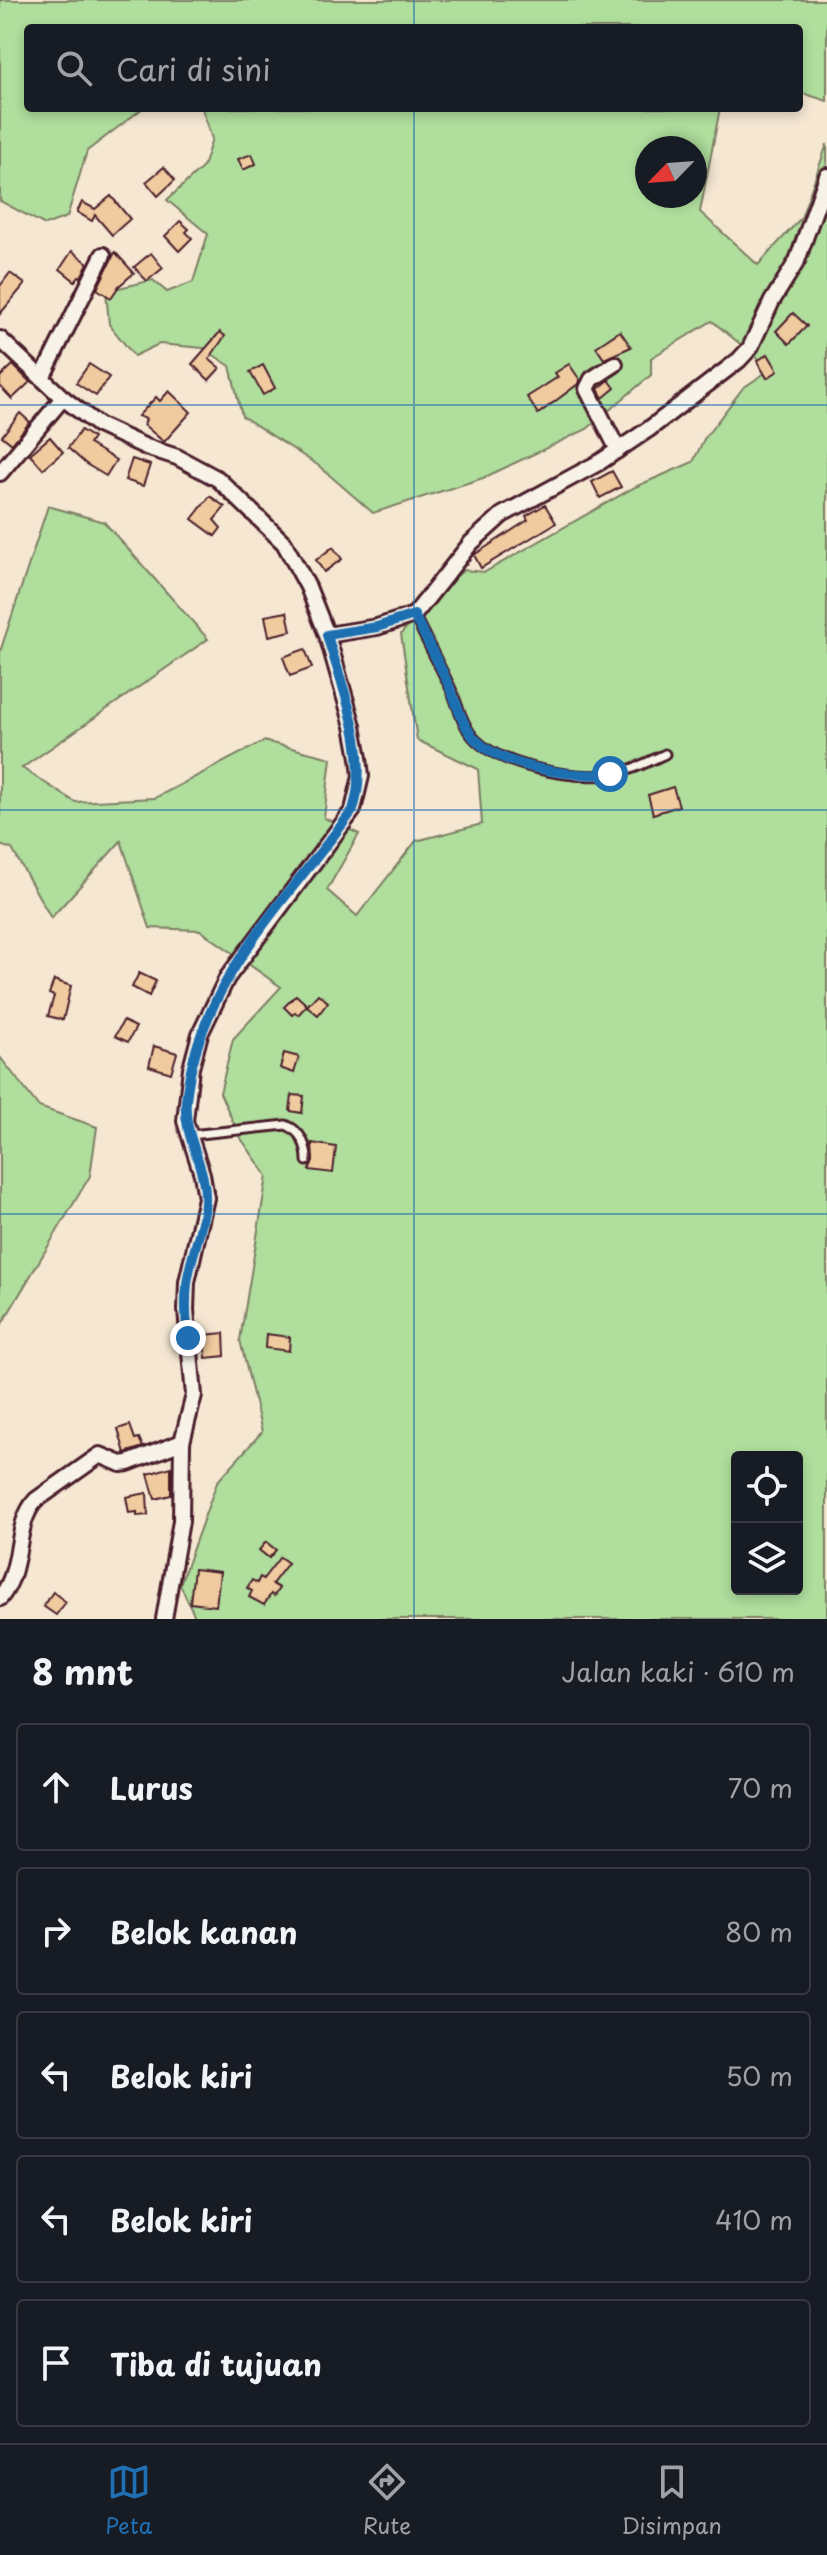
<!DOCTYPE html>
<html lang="id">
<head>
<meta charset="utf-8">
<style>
  body { margin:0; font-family:"Playpen Sans",sans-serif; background:#242831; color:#f1f3f6 }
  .controls { position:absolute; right:24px; bottom:24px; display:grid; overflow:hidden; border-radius:8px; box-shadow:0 4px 12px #0003 }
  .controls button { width:72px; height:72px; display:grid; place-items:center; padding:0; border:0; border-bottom:2px solid #363941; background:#171b24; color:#f1f3f6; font:40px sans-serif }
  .compass { position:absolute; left:635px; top:136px; width:72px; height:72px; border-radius:50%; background:#171b24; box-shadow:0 4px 12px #0003; rotate:245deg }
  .stop { position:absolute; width:24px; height:24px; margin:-18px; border:6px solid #1f6fb2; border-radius:50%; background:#fff }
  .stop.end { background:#1f6fb2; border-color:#fff; box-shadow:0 2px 8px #0008 }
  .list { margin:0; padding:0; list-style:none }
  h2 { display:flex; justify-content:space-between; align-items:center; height:104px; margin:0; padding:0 32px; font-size:34px }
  h2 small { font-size:26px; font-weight:400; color:#9ea1a6 }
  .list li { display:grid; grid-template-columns:52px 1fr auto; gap:24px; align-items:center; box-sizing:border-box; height:128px; margin:0 16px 16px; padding:0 16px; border:2px solid #363941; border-radius:8px }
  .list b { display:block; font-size:30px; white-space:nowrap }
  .list em { font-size:26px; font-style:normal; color:#9ea1a6 }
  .icon { flex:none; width:44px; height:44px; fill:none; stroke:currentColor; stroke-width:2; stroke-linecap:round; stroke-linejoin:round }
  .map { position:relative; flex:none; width:827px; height:1619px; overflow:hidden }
  .search { position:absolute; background:#171b24; box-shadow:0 4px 12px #0003; left:24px; right:24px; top:24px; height:88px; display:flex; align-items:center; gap:20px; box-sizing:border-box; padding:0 28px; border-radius:8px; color:#9ea1a6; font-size:30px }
  .sheet { height:824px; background:#171b24 }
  nav { display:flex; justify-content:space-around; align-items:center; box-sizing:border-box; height:112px; border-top:2px solid #363941; background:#171b24; font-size:22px; color:#9ea1a6 }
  nav a { display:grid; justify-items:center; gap:4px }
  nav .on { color:#1f6fb2 }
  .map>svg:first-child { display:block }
  .green { fill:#afde9d; stroke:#7c7e64; stroke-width:2; fill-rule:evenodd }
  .building { fill:#f0cba0; stroke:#4a1f2b; stroke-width:2 }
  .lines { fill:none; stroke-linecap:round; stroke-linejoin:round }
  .lane-casing { stroke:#4a1f2b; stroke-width:13 }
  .street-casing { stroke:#4a1f2b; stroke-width:20 }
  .lane { stroke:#f7f3e8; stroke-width:7 }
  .street { stroke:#f7f3e8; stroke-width:14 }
  .route { stroke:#1f6fb2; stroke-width:10 }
  .grid { fill:none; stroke:#1f6fb2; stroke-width:2; stroke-opacity:0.55 }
</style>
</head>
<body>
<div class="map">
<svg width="827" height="1619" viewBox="0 0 827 1619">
  <rect width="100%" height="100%" fill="#f5e7d2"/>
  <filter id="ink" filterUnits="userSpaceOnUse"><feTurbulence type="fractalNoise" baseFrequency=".0125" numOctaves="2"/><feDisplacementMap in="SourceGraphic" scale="16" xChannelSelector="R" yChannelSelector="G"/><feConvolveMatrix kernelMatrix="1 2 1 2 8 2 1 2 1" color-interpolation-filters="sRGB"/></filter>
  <g filter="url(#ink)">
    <g class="green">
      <polygon points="0,0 827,0 827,101 799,92 799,28 28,28 28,108 143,108 87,151 67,217 45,225 0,201"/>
      <path d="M202,108H720L700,212L758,265L801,218L827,144V1619H196L180,1584L217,1482L262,1432L240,1340L267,1176L240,1137L220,1093L233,1039L281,987L200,930L150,928L121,841L51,918L12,849L0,845V652L48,506L104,522L208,639L22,768L75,802L155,798L264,741L331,758L324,818L359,834L327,890L357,916L416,841L482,824L478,769L417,740L401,634L431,597L464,570L485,572L635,487L693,462L704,439L743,388L771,369L712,321L651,358V375L587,429L483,478L373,513L319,466L242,416L230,366L203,348L159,344L134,356L109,324L106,291L153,280L167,292L193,282L208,234L167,200L203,167L212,139ZM647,148H695V196H647ZM737,1457H797V1589H737Z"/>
      <polygon points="0,1057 39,1107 97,1127 90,1176 0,1327"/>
    </g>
    <g class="building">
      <polygon points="252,154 256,164 243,170 238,159"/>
      <polygon points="164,167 175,180 158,196 146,182"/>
      <polygon points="111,196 130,219 112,235 95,215 92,221 77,212 82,202 95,209"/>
      <polygon points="180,221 189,229 186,232 192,238 179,251 165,236"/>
      <polygon points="72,251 88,263 81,277 79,276 75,281 60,269"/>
      <polygon points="115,252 134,273 119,286 111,298 97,289"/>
      <polygon points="151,253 163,268 147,281 134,267"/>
      <polygon points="10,273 25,284 0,314 0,286"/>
      <polygon points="793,313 807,326 789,344 776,331"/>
      <polygon points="620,331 631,347 604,359 596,347"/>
      <polygon points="220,332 225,336 209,359 220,368 209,380 192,364"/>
      <polygon points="768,354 778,371 767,378 757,361"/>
      <polygon points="89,364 109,377 96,396 76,383"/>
      <polygon points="569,364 580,380 578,384 538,414 527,397 558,377 555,373"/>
      <polygon points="13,365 30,382 12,399 0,386 0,377"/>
      <polygon points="263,365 275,388 263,395 250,372"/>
      <polygon points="609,380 615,388 603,398 598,389"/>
      <polygon points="169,391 191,412 164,442 144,425 146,419 138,416 156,397 160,401"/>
      <polygon points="20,413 30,422 12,444 2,436"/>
      <polygon points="81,430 93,438 89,444 116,460 106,476 86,464 68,448"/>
      <polygon points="50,437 63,452 43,469 30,454"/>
      <polygon points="132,459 150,465 143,486 125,480"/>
      <polygon points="612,471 621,487 600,498 592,482"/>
      <polygon points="210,496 225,507 214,520 221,528 215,536 192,519"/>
      <polygon points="545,505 556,523 481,568 474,555 528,520 526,516"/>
      <polygon points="333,547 342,559 324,572 316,560"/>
      <polygon points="287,612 291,631 269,636 265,616"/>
      <polygon points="305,649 312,668 290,676 283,657"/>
      <polygon points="673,787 679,806 653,814 648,795"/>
      <polygon points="139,973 156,981 149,996 132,987"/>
      <polygon points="54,980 71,986 63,1020 48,1016 54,996 49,994"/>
      <polygon points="318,994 328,1002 318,1015 307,1006"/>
      <polygon points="296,995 307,1005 298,1015 295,1012 292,1015 284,1007"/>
      <polygon points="123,1021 136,1027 128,1042 115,1036"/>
      <polygon points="154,1046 177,1053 171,1073 149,1066"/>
      <polygon points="284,1053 299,1057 294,1073 280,1068"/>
      <polygon points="292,1095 304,1096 302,1113 290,1111"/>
      <polygon points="312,1143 336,1147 333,1173 309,1170 313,1161"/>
      <polygon points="224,1333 225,1356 206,1358 204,1335"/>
      <polygon points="266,1334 290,1337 289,1351 265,1348"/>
      <polygon points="130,1425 135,1439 139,1438 143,1447 125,1453 118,1429"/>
      <polygon points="171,1467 171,1495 155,1499 148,1474"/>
      <polygon points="147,1493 148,1515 137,1516 137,1512 129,1513 126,1497"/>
      <polygon points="266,1542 276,1550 269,1558 259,1550"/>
      <polygon points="280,1557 288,1563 272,1584 279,1588 274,1596 271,1594 264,1605 249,1597 252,1591 247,1588 252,1580 257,1583 260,1577 263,1579"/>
      <polygon points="194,1569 220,1572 216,1606 190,1603"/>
      <polygon points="53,1592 66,1602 56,1615 43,1606"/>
    </g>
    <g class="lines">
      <defs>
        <g id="lane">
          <path d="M414,615C426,639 438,663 450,687C458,704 461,723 473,737C499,766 570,779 607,775C628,772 646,763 665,754"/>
          <path d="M190,1135L286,1125C301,1131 307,1146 307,1161"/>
        </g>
        <g id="street">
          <polyline points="0,339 63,398 98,425 146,447 177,457 218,479 284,543 308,587 327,635 353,726 359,758 361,776 353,810 227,978 200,1034 191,1068 185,1121 202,1174 206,1198 187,1282 186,1310 194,1395 182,1442 181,1521 164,1619"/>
          <polyline points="615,364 592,379 587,389 618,450"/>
          <polyline points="42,378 103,255"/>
          <polyline points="0,473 63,398"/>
          <polyline points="327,635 377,627 414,615 471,543 502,515 600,462 649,429 739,360 750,348 772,301 797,261 827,176"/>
          <path d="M0,1598C25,1567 13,1525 36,1500L100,1455L121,1464L128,1463L182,1442"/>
        </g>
      </defs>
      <use href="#lane" class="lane-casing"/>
      <use href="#street" class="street-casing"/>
      <use href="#lane" class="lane"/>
      <use href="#street" class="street"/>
    </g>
  </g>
  <g class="lines" filter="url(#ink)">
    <path class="route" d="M188,1338C186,1320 185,1302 187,1284C190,1256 204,1229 205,1201C207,1166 183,1138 186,1101C197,984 287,900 353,810C371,752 343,691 327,635L377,627L414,615C426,639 439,663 450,688C457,703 460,719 470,733C495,768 571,777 610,774"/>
  </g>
  <path class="grid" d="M414,0V28M414,108V1619M0,405H827M0,810H827M0,1214H827"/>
</svg>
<div class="controls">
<button><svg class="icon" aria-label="locate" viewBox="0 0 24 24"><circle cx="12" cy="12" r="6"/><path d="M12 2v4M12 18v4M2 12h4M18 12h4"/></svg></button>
<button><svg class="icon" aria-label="layers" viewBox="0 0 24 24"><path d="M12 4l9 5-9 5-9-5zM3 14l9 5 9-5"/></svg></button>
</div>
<svg class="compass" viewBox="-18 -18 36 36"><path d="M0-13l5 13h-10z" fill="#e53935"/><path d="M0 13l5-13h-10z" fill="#9ea1a6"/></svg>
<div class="stop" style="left:610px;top:774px"></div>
<div class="stop end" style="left:188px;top:1338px"></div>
<div class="search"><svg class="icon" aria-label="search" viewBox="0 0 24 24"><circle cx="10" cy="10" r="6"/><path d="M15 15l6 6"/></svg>Cari di sini</div>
</div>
<section class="sheet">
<h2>8 mnt<small>Jalan kaki · 610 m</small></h2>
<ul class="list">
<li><svg class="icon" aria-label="ahead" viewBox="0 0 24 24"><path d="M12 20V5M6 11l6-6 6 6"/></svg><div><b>Lurus</b></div><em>70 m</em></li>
<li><svg class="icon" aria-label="right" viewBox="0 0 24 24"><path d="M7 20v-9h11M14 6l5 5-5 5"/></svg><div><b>Belok kanan</b></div><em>80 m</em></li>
<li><svg class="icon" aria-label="left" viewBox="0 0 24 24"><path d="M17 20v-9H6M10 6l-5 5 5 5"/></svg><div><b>Belok kiri</b></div><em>50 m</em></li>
<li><svg class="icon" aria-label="left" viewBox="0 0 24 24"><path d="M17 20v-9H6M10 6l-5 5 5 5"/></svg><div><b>Belok kiri</b></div><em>410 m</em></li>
<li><svg class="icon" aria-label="arrive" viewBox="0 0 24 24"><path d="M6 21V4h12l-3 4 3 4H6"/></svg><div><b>Tiba di tujuan</b></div></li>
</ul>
</section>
<nav>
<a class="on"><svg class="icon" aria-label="map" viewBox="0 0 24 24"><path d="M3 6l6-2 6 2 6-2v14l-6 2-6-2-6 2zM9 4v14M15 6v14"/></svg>Peta</a>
<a><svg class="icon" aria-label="directions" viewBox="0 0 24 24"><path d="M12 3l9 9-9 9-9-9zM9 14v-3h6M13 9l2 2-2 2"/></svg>Rute</a>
<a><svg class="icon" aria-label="saved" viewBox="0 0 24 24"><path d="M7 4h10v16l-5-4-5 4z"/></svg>Disimpan</a>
</nav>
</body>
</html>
